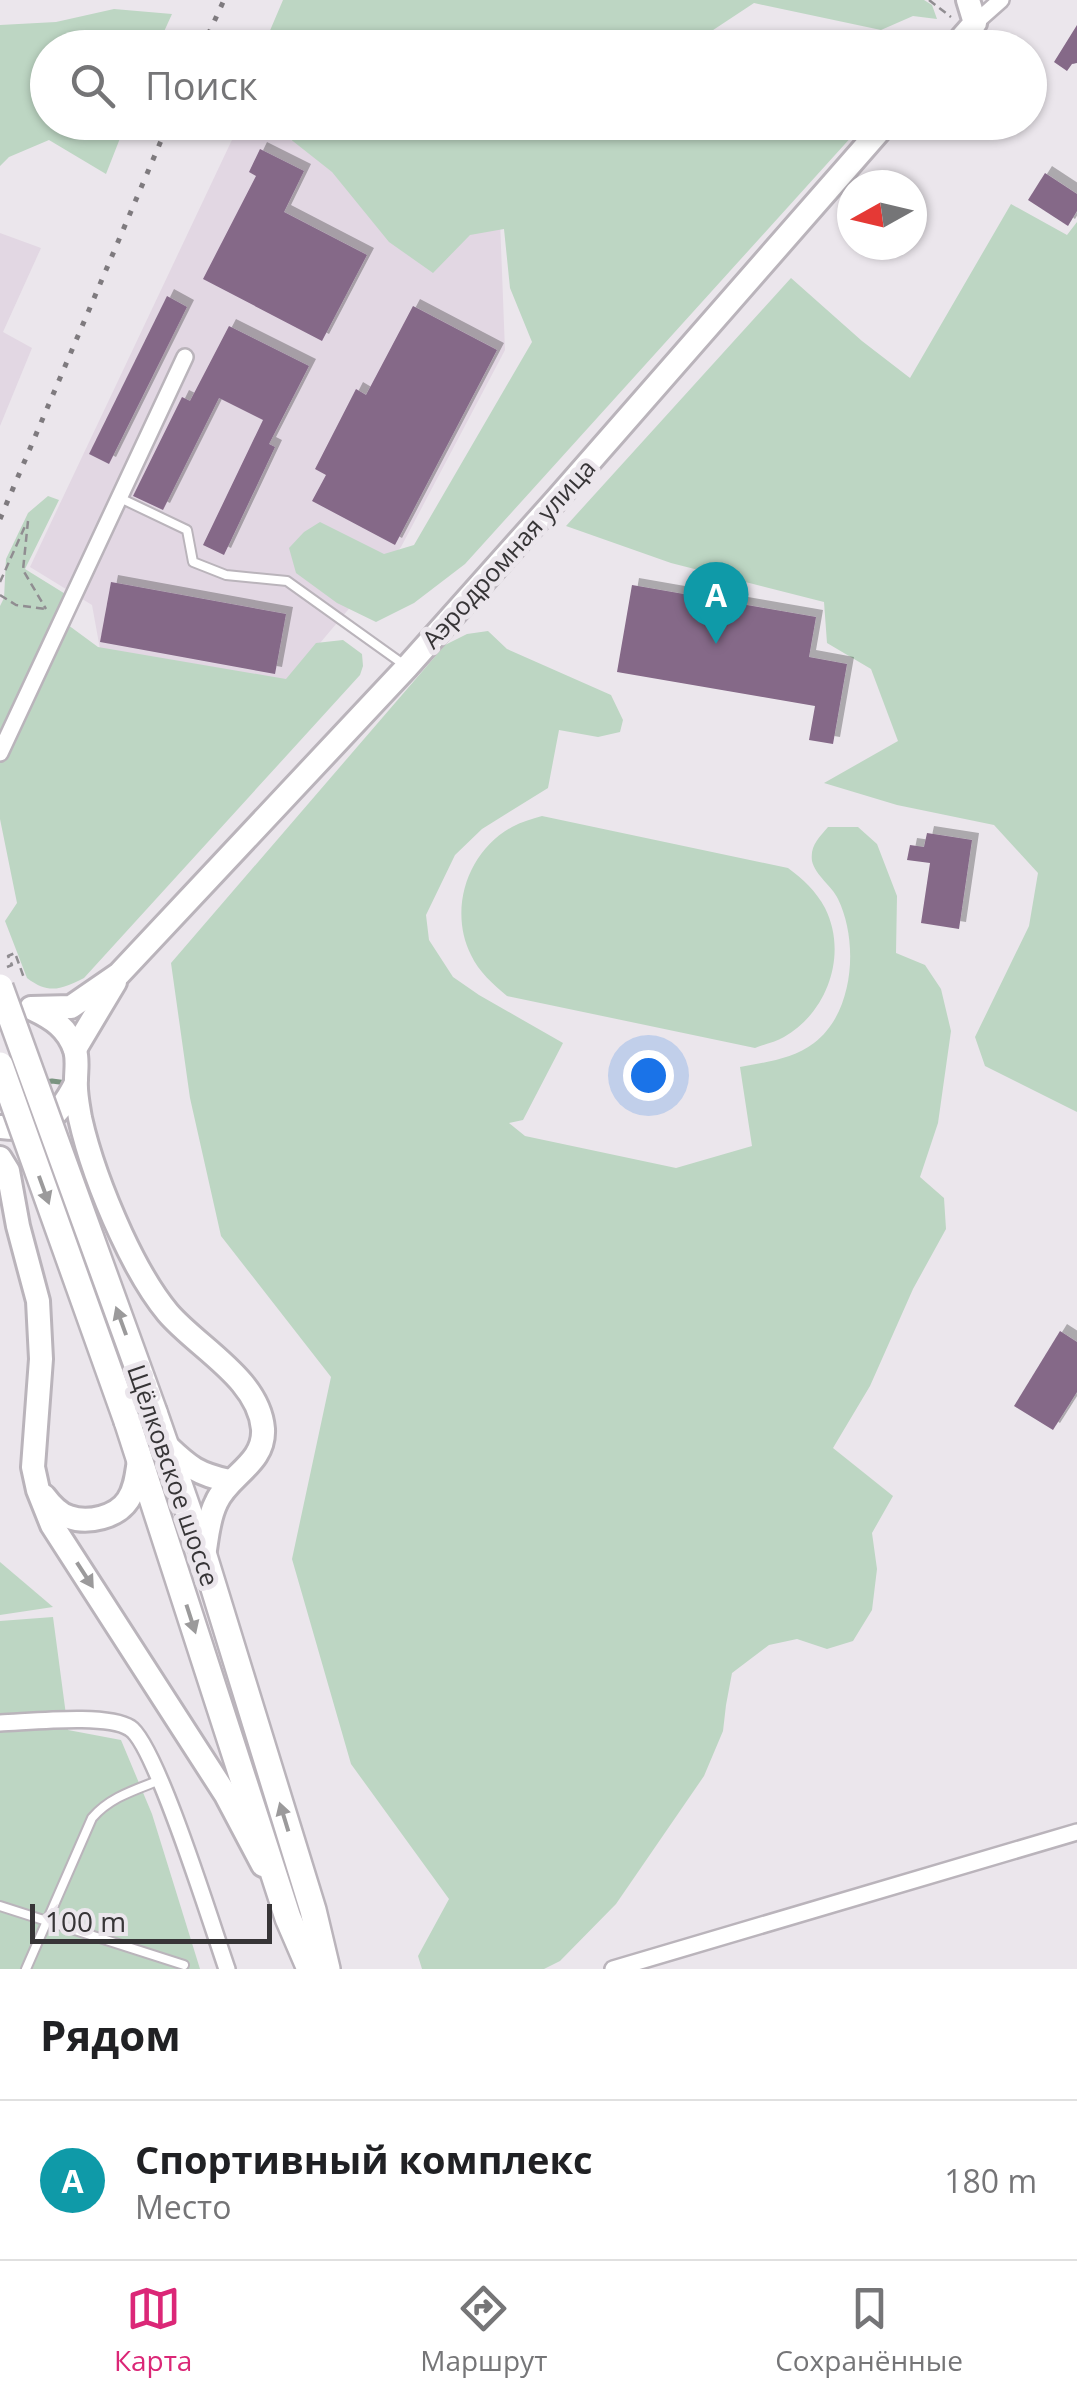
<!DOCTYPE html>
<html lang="ru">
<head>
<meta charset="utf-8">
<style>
  body { margin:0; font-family:"Open Sans",sans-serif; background:#f6f6f6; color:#202124 }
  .compass { position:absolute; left:837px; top:170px; width:90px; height:90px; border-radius:50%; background:#fff; box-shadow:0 2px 8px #0004; rotate:262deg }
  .scale { position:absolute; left:30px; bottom:25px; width:242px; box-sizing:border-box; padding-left:10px; border:5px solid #373537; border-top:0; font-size:28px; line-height:35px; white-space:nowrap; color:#373537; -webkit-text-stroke:8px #ebe6ec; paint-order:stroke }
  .you { position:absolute; left:648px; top:1075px; width:35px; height:35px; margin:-25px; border:8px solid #fff; border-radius:50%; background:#1a73e8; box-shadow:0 0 0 15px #1a73e833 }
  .badge { display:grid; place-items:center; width:65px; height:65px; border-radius:50%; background:#db2777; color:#fff; font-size:32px; font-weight:700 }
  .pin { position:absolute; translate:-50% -82px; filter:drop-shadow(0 2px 5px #0008) }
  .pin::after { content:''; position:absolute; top:52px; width:35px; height:30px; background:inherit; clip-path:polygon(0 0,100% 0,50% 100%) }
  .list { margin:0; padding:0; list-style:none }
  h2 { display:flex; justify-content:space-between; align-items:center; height:130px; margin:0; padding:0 40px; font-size:42px }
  h2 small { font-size:32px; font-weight:400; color:#757577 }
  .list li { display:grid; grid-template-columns:65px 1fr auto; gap:30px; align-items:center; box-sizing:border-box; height:160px; padding:0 40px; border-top:2px solid #e0e0e0 }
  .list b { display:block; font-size:38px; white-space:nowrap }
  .list p { margin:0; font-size:32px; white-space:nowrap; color:#757577 }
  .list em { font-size:32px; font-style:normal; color:#757577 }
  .icon { flex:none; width:55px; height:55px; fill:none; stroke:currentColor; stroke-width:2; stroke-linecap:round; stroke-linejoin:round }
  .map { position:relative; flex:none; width:1077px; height:1969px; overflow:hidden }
  .search { position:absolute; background:#fff; box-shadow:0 2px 8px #0004; left:30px; right:30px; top:30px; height:110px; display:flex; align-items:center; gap:25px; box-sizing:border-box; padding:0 35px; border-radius:55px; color:#757577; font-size:38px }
  .sheet { height:290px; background:#fff }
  nav { display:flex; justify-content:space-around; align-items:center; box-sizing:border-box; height:140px; border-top:2px solid #e0e0e0; background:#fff; font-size:28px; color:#757577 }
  nav a { display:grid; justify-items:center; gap:5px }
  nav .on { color:#db2777 }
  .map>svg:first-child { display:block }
  .built { fill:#e2d7e3 }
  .green { fill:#bdd6c3 }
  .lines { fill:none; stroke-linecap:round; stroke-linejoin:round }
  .stream { stroke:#7a9480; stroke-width:5 }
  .building { fill:#856988; filter:url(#shadow) }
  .lane-casing { stroke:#bab4bb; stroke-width:12 }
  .street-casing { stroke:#bab4bb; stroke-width:20 }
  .secondary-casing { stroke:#bab4bb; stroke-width:28 }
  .primary-casing { stroke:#bab4bb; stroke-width:30 }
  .path { stroke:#908d91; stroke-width:2.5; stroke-dasharray:8 5; stroke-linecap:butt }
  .lane { stroke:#fff; stroke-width:8 }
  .street { stroke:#fff; stroke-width:15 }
  .secondary { stroke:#fff; stroke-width:22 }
  .primary { stroke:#fff; stroke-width:25 }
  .rail { stroke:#7e7a7e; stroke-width:5; stroke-dasharray:5 10; stroke-linecap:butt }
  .primary-bridge-casing { stroke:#bab4bb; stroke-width:30; stroke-linecap:butt }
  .primary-bridge { stroke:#fff; stroke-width:25 }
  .oneway { fill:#9b9a9b }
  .labels { text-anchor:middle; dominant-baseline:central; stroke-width:10; stroke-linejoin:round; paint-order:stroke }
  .street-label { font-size:25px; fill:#373537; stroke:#ebe6ec }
</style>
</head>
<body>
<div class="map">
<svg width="1077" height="1969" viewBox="0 0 1077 1969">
  <defs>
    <filter id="shadow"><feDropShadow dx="7" dy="-7" stdDeviation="0" flood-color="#0004"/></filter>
  </defs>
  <rect width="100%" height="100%" fill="#ebe6ec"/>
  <g class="built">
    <polygon points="239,125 328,151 500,221 505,350 401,547 288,681 100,649 92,605 30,567"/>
    <polygon points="0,233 41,248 3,332 32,348 0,426"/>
  </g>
  <g class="green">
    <polygon points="283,0 924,0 932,5 937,19 913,16 881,30 754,3 698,40 696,47 263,47"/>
    <polygon points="114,9 172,14 157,47 48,48 48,122 126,123 106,174 49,140 9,157 0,166 0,25 56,22"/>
    <polygon points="861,123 863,124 465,564 414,603 376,622 337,603 296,573 289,548 304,532 320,522 384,554 414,545 532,342 510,288 504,229 470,235 433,273 389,242 332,172 270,123"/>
    <polygon points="1011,204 1067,235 1077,222 1077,1112 985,1066 975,1037 1029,926 1038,873 994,825 897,805 824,783 898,741 871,669 827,643 824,602 671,563 566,526 791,278 862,341 910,378"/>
    <path d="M48,496L59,500L25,569L75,600L64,622L98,647L286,679L316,643L343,640L362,654L363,666L360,675L84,978C62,989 49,995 27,978L5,921L17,903L0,819V606L4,598L6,559L28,513Z"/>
    <path d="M488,631L507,649L611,695L623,720L620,732L598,737L559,730L548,788L482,829L455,855L426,915L429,940L453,977L479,995L563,1043L523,1120L509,1123L525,1136L676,1168L752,1146L740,1067C766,1062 793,1059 814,1043C854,1013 859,942 838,899C832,886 815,875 812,861C810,845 819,838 828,827H858L877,844L897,896L896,953L925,965L941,989L951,1031L938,1123L920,1177L944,1198L946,1229L913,1289L870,1386L833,1448L893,1496L872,1533L877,1569L872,1610L853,1641L827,1649L797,1639L769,1645L732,1673L726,1705L723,1731L704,1776L616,1904L560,1961L544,1969H422L418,1956L449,1899L351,1764L292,1559L331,1377L221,1236L190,1098L171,963L445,645L467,634Z"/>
    <path d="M542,816L788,868C803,879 816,891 825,908C848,954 828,1012 784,1037C776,1042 765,1044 755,1048L507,996C493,984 479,972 471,955C448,909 468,851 512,827C521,822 532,819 542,816Z"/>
    <polygon points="0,1562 53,1607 0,1615"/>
    <polygon points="53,1617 68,1730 121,1740 152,1814 200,1969 0,1969 0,1621"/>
  </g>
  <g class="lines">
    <polyline class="stream" points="45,1082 52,1081 67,1083"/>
  </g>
  <g class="building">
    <polygon points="1077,25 1077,63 1072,64 1067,71 1054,62"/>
    <polygon points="260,149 304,171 284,212 367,255 322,341 203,279 256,176 249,172"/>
    <polygon points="1045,173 1077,194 1077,211 1068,226 1028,200"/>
    <polygon points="167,296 187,307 109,464 89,454"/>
    <polygon points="413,306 497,350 395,545 312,501 326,475 315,469 356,389 366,395"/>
    <polygon points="229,326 309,366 269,444 275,447 224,555 203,545 263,420 219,398 163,510 133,496 182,397 190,401"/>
    <polygon points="111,582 286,614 275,674 100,642"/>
    <polygon points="632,585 816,617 809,657 847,664 833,744 809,740 815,706 617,672"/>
    <polygon points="927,833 972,840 959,929 921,923 930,863 907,860 910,845 924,847"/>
    <polygon points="1060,1331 1077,1342 1077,1392 1053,1430 1014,1406"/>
  </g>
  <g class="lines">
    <defs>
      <g id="lane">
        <polyline points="120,498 187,530 193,562 226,575 287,581 403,664"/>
        <polyline points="0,1906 184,1965"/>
        <path d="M26,1969L92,1818C110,1797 135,1790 160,1780"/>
      </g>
      <g id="street">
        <polyline points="975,23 1001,0"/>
        <polyline points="0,753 185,357"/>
        <path d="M0,1723C29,1722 107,1713 130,1728C156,1744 213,1929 227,1969"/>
        <polyline points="613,1969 1077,1832"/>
      </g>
      <g id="secondary">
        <polyline points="953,48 975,23 968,0"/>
        <polyline points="31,1008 71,1007 119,974 407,667 557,499 887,122"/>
        <path d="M33,1009C52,1018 68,1028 75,1050C78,1060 76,1070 76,1080C75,1092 78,1106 80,1118C89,1158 104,1197 121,1234C134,1262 148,1289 168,1313C198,1348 259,1379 263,1429C265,1464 228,1475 216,1503C208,1519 207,1539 204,1556"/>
        <polyline points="75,1049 115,982"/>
        <path d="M0,1127C40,1132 57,1120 75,1085"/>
        <polyline points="0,1158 8,1171 18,1226 38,1301 41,1359 33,1467 38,1490 52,1525 226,1795 263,1865"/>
        <path d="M167,1446C190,1468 198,1474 229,1481"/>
        <path d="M44,1496C50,1504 59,1514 69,1517C88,1524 117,1517 128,1500C136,1488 137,1473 139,1460"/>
      </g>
      <g id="primary">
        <polyline points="154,1412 204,1556 313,1910 327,1969"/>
        <polyline points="127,1421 288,1918 310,1969"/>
      </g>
    </defs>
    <use href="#lane" class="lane-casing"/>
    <use href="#street" class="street-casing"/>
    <use href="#secondary" class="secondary-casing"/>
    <use href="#primary" class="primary-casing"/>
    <g class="path">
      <polyline points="929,0 951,17"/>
      <polyline points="28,521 23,570 46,609"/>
      <polyline points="0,582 26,524"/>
      <polyline points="0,595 16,605 45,609"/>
      <polyline points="7,967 12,965 8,956 15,953 24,978"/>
    </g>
    <use href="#lane" class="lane"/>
    <use href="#street" class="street"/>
    <use href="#secondary" class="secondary"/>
    <use href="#primary" class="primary"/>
    <g class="rail">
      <polyline points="202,48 224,0"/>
      <polyline points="0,519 169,122"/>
    </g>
    <defs>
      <g id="primary-bridge">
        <polyline points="0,987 154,1412"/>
        <polyline points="0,1065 127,1421"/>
      </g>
    </defs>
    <use href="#primary-bridge" class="primary-bridge-casing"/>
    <use href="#primary-bridge" class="primary-bridge"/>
  </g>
  <defs><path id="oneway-solid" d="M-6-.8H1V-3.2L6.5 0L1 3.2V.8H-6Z" transform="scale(2.5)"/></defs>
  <g class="oneway">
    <use href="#oneway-solid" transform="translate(44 1190) rotate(70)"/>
    <use href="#oneway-solid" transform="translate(121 1321) rotate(-110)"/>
    <use href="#oneway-solid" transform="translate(85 1575) rotate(57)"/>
    <use href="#oneway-solid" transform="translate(191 1619) rotate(72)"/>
    <use href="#oneway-solid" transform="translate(284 1817) rotate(-107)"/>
  </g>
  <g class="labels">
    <g class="street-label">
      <text transform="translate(508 553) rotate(-48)">Аэродромная улица</text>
      <text transform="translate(174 1475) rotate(71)">Щёлковское шоссе</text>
    </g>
  </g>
</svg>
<svg class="compass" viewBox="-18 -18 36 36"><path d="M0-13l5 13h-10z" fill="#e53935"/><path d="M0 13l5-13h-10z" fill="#757577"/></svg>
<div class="scale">100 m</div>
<div class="you"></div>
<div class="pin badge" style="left:716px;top:644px;background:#0f9aa8">A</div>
<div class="search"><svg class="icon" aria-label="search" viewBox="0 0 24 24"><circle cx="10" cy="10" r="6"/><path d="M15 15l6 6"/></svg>Поиск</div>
</div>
<section class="sheet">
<h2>Рядом<small></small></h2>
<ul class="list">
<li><span class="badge" style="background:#0f9aa8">A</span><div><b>Спортивный комплекс</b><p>Место</p></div><em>180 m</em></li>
</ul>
</section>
<nav>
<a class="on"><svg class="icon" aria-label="map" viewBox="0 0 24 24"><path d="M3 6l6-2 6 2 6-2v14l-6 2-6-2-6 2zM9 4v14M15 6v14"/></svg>Карта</a>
<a><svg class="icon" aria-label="directions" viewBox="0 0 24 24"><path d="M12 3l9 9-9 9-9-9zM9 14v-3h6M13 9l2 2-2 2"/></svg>Маршрут</a>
<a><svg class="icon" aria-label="saved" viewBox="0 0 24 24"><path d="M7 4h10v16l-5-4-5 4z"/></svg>Сохранённые</a>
</nav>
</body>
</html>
